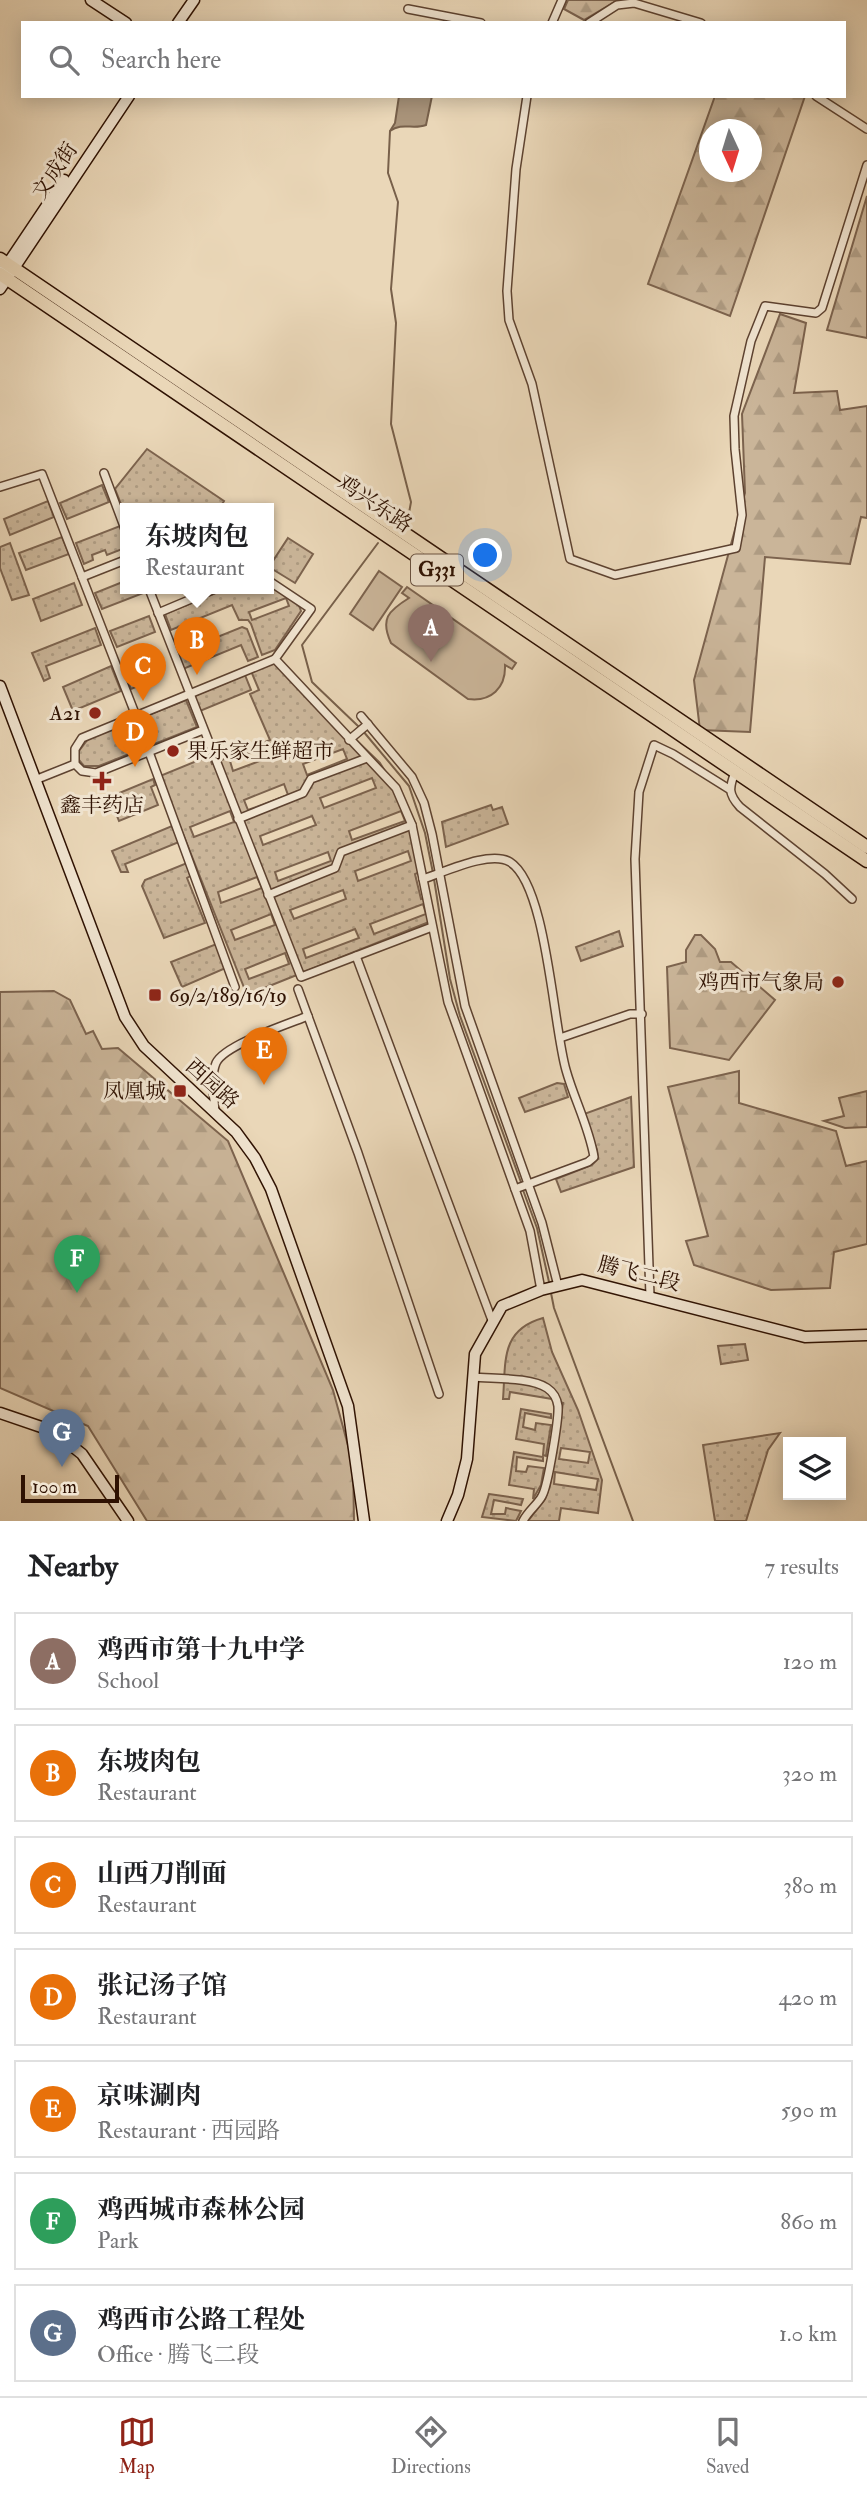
<!DOCTYPE html>
<html lang="en">
<head>
<meta charset="utf-8">
<style>
  body { margin:0; font-family:"IM FELL Double Pica","Noto Serif SC",serif; background:#f6f6f6; color:#202124 }
  .controls { position:absolute; right:21px; bottom:21px; display:grid; overflow:hidden; border-radius:0px; box-shadow:0 4px 18px #0003 }
  .controls button { width:63px; height:63px; display:grid; place-items:center; padding:0; border:0; border-bottom:2px solid #e0e0e0; background:#fff; color:#202124; font:35px sans-serif }
  .compass { position:absolute; left:699px; top:119px; width:63px; height:63px; border-radius:50%; background:#fff; box-shadow:0 4px 18px #0003; rotate:176deg }
  .scale { position:absolute; left:21px; bottom:18px; width:98px; box-sizing:border-box; padding-left:7px; border:4px solid #2e1102; border-top:0; font-size:19px; line-height:24px; white-space:nowrap; color:#2e1102; -webkit-text-stroke:5px #f1e5d1; paint-order:stroke }
  .you { position:absolute; left:486px; top:556px; width:24px; height:24px; margin:-18px; border:5px solid #fff; border-radius:50%; background:#1a73e8; box-shadow:0 0 0 10px #1a73e833 }
  .badge { display:grid; place-items:center; width:46px; height:46px; border-radius:50%; background:#8f2418; color:#fff; font-size:23px; font-weight:700 }
  .pin { position:absolute; translate:-50% -58px; filter:drop-shadow(0 2px 4px #0008) }
  .pin::after { content:''; position:absolute; top:37px; width:24px; height:21px; background:inherit; clip-path:polygon(0 0,100% 0,50% 100%) }
  .popup { position:absolute; left:120px; top:503px; width:154px; height:91px; box-sizing:border-box; display:grid; place-content:center; border-radius:0px; background:#fff; filter:drop-shadow(0 2px 5px #0005); font-size:23px; white-space:nowrap; color:#757577 }
  .popup b { font-size:26px; color:#202124 }
  .popup::after { content:''; position:absolute; left:50%; top:100%; margin-left:-14px; border:14px solid transparent; border-top-color:#fff }
  .list { margin:0; padding:0; list-style:none }
  h2 { display:flex; justify-content:space-between; align-items:center; height:91px; margin:0; padding:0 28px; font-size:30px }
  h2 small { font-size:23px; font-weight:400; color:#757577 }
  .list li { display:grid; grid-template-columns:46px 1fr auto; gap:21px; align-items:center; box-sizing:border-box; height:98px; margin:0 14px 14px; padding:0 14px; border:2px solid #e0e0e0; border-radius:0px }
  .list b { display:block; font-size:26px; white-space:nowrap }
  .list p { margin:0; font-size:23px; white-space:nowrap; color:#757577 }
  .list em { font-size:23px; font-style:normal; color:#757577 }
  .icon { flex:none; width:38px; height:38px; fill:none; stroke:currentColor; stroke-width:2; stroke-linecap:round; stroke-linejoin:round }
  .map { position:relative; flex:none; width:867px; height:1521px; overflow:hidden }
  .search { position:absolute; background:#fff; box-shadow:0 4px 18px #0003; left:21px; right:21px; top:21px; height:77px; display:flex; align-items:center; gap:18px; box-sizing:border-box; padding:0 24px; border-radius:0px; color:#757577; font-size:26px }
  .sheet { height:875px; background:#fff }
  nav { display:flex; justify-content:space-around; align-items:center; box-sizing:border-box; height:98px; border-top:2px solid #e0e0e0; background:#fff; font-size:19px; color:#757577 }
  nav a { display:grid; justify-items:center; gap:4px }
  nav .on { color:#8f2418 }
  .map>svg:first-child { display:block }
  .green { fill:url(#green-dots); stroke:#7c634e; stroke-width:2; fill-rule:evenodd }
  .forest { fill:url(#forest-firs); stroke:#7c634e; stroke-width:2; fill-rule:evenodd }
  .pitch { fill:#cab599; stroke:#7c634e; stroke-width:2 }
  .water { fill:#aa947a; stroke:#78604a; stroke-width:2 }
  .lines { fill:none; stroke-linecap:round; stroke-linejoin:round }
  .stream { stroke:#78604a; stroke-width:2 }
  .street-casing { stroke:#5d4230; stroke-width:10 }
  .secondary-casing { stroke:#2e1102; stroke-width:13 }
  .highway-casing { stroke:#2e1102; stroke-width:15 }
  .street { stroke:#f1e5d1; stroke-width:7 }
  .secondary { stroke:#f1e5d1; stroke-width:10 }
  .highway { stroke:#ead7b8; stroke-width:12 }
  .poi-dot { fill:#8f2418; stroke:#f1e5d1; stroke-width:2.5 }
  .labels { text-anchor:middle; dominant-baseline:central; stroke-width:6; stroke-linejoin:round; paint-order:stroke }
  .shield { fill:#f1e5d1; stroke:#685140; stroke-width:2 }
  .shield-label { font-size:19px; font-weight:bold; fill:#2e1102 }
  .street-label { font-size:21px; fill:#2e1102; stroke:#f1e5d1 }
  .poi-label { font-size:21px; fill:#2e1102; stroke:#f1e5d1; text-anchor:end }
</style>
</head>
<body>
<div class="map">
<svg width="867" height="1521" viewBox="0 0 867 1521">
  <defs>
    <pattern id="green-dots" width="8" height="8" patternUnits="userSpaceOnUse" patternTransform="scale(1.75)"><rect width="8" height="8" fill="#cab599"/><path d="M2 2h.1M6 6h.1" fill="none" stroke="#ae9b82" stroke-width="1.8" stroke-linecap="round"/></pattern>
    <pattern id="forest-firs" width="22" height="20" patternUnits="userSpaceOnUse" patternTransform="scale(1.75)"><rect width="22" height="20" fill="#cab599"/><path d="M5 1l3.5 6h-7zM16 11l3.5 6h-7z" fill="#ae9b82"/></pattern>
  </defs>
  <rect width="100%" height="100%" fill="#ead7b8"/>
  <filter id="stains"><feTurbulence type="fractalNoise" baseFrequency=".00286" numOctaves="4"/><feColorMatrix values="0 0 0 0 .2 0 0 0 0 .09 0 0 0 0 .02 0 0 0 .5 -.17"/></filter>
  <radialGradient id="worn" r=".72"><stop offset=".6" stop-color="#630" stop-opacity="0"/><stop offset="1" stop-color="#630" stop-opacity=".3"/></radialGradient>
  <g class="green">
    <polygon points="147,449 224,501 219,509 125,509 125,514 115,489"/>
    <polygon points="102,485 109,502 67,519 60,503"/>
    <polygon points="48,501 54,517 10,535 4,519"/>
    <polygon points="120,526 125,548 107,555 105,550 92,555 93,560 84,564 76,543"/>
    <polygon points="62,537 69,554 26,570 19,553"/>
    <polygon points="288,538 313,554 295,583 269,567"/>
    <polygon points="10,543 29,595 12,600 0,568 0,547"/>
    <polygon points="125,581 125,589 145,589 146,592 102,609 95,593"/>
    <polygon points="74,583 82,605 41,621 33,599"/>
    <path d="M269,585L298,603L301,611L275,650L262,655L251,624L248,620H239L232,605L171,630L165,614L225,589H269ZM286,598L289,606L252,620L249,612Z"/>
    <polygon points="149,616 155,632 117,647 110,631"/>
    <polygon points="242,627 247,629 258,657 248,661 241,645 183,669 177,654 185,650 188,656 198,652 195,646"/>
    <polygon points="95,628 101,645 46,666 50,678 44,681 32,653"/>
    <path d="M274,661L380,763C402,795 412,834 420,872L415,874L421,899L425,898L429,922L247,995L160,776L209,756L212,764L270,740L250,694L259,690L251,671ZM282,741L286,751L233,771L230,761ZM343,749L347,759L307,775L303,764ZM372,778L376,788L324,808L320,798ZM284,784L288,795L248,810L244,800ZM230,811L234,822L194,837L190,827ZM401,811L405,821L352,840L349,831ZM312,816L316,825L263,845L260,836ZM408,851L411,861L358,881L355,871ZM328,852L331,861L278,881L275,872ZM257,877L262,888L221,903L218,892ZM343,890L346,899L294,919L290,910ZM423,904L426,914L374,934L370,924ZM271,914L275,925L235,940L231,930ZM355,929L359,938L306,958L303,949ZM285,953L289,964L249,979L245,969Z"/>
    <polygon points="140,664 148,682 131,689 123,671"/>
    <polygon points="111,666 121,691 73,711 63,687"/>
    <polygon points="245,675 251,690 200,711 194,696"/>
    <polygon points="186,700 197,727 99,766 84,766 79,760 79,751 88,739"/>
    <polygon points="153,779 155,785 151,787 158,805 119,821 111,801 112,796"/>
    <polygon points="491,805 493,810 502,807 508,824 446,847 442,822"/>
    <polygon points="172,826 179,842 125,864 128,872 121,872 112,851"/>
    <polygon points="187,863 192,875 187,878 205,923 164,938 142,886 145,880"/>
    <polygon points="619,931 623,946 581,961 576,947"/>
    <polygon points="219,943 228,967 182,987 171,962"/>
    <polygon points="557,1083 564,1084 568,1097 525,1112 519,1098"/>
    <polygon points="631,1097 634,1167 561,1192 556,1179 592,1165 598,1159 597,1150 584,1114"/>
    <path d="M543,1318L552,1352L578,1410L602,1480L598,1513L561,1508L559,1521H528L545,1499L550,1485L563,1403L552,1399L510,1392L509,1399H503C506,1362 500,1330 543,1318ZM561,1448L590,1452L588,1463L559,1459ZM555,1472L598,1479L596,1490L554,1484Z"/>
    <polygon points="745,1344 748,1360 721,1364 718,1346"/>
    <polygon points="521,1409 551,1414 551,1418 525,1413 523,1427 535,1430 536,1423 551,1425 546,1456 543,1455 544,1444 516,1439"/>
    <polygon points="780,1433 768,1450 746,1521 715,1521 703,1445"/>
    <polygon points="514,1452 543,1457 543,1461 517,1457 516,1471 526,1472 528,1466 544,1468 541,1485 533,1499 534,1489 509,1485"/>
    <polygon points="489,1494 523,1499 521,1505 494,1500 491,1514 505,1514 506,1508 521,1511 516,1521 482,1517"/>
  </g>
  <g class="forest">
    <polygon points="568,0 618,0 584,20 564,9"/>
    <path d="M715,96H805L730,316L648,284ZM710,130H752V172H710Z"/>
    <polygon points="867,196 867,338 827,330"/>
    <polygon points="780,314 806,323 794,393 837,391 840,410 867,406 867,518 861,517 850,564 765,557 750,732 700,730 694,680 745,493 742,414"/>
    <polygon points="695,935 701,935 715,949 720,962 731,962 775,1000 729,1060 670,1048 667,967 686,962 686,950"/>
    <polygon points="54,991 70,1000 86,1034 93,1031 102,1049 118,1048 228,1141 333,1390 353,1464 354,1521 147,1521 88,1426 0,1388 0,992"/>
    <polygon points="739,1071 739,1103 836,1131 846,1166 867,1161 867,1244 834,1252 830,1288 771,1290 694,1265 686,1241 708,1236 668,1087"/>
    <polygon points="867,1091 867,1127 845,1128 824,1121 844,1116 839,1098"/>
  </g>
  <g class="pitch">
    <polygon points="379,571 402,587 373,630 350,614"/>
    <path d="M407,587L516,663L512,669L505,665C506,688 491,702 468,699L391,643C380,619 388,611 409,598L402,593Z"/>
  </g>
  <path class="water" d="M399,96H432L426,125C413,130 402,122 390,131L395,123Z"/>
  <g class="lines">
    <g class="stream">
      <polyline points="390,131 388,173 398,202 391,289 396,323 391,424 411,502 409,513"/>
      <polyline points="359,727 312,682 302,645 378,543"/>
      <polyline points="363,731 409,786 425,833 433,873"/>
      <polyline points="434,879 450,979 460,1016 522,1185"/>
      <polyline points="523,1190 537,1228 549,1282"/>
      <polyline points="551,1293 554,1308 633,1521"/>
    </g>
    <defs>
      <g id="street">
        <polyline points="408,9 481,23"/>
        <polyline points="552,23 562,0"/>
        <polyline points="589,23 617,5 634,3 701,23"/>
        <polyline points="527,96 516,169 507,291 509,320 532,384 570,559 615,575 736,548 742,515 735,449 734,416 751,341 765,306 816,313 822,308 867,165"/>
        <polyline points="816,96 867,129"/>
        <polyline points="104,473 125,529"/>
        <polyline points="0,487 42,474 136,716"/>
        <polyline points="82,577 125,560"/>
        <polyline points="269,581 311,609 275,659 396,788 412,825 448,1002 530,1231 541,1290"/>
        <polyline points="149,589 301,977 432,927"/>
        <polyline points="158,613 215,589"/>
        <polyline points="361,716 412,777 424,803 432,834 465,1006 542,1223 558,1286"/>
        <polyline points="203,730 96,773 82,771 75,764 75,749 82,738 275,659"/>
        <polyline points="349,740 368,724"/>
        <polyline points="149,752 235,987"/>
        <path d="M735,772C729,788 728,794 740,807L825,874L852,899"/>
        <polyline points="35,780 75,764"/>
        <polyline points="238,819 303,793 311,779 367,758"/>
        <path d="M423,879C445,872 490,850 510,862C547,885 553,1026 566,1070C574,1099 589,1127 594,1157L588,1162L515,1189"/>
        <polyline points="268,895 335,868 341,852 412,825"/>
        <polyline points="356,956 493,1323"/>
        <polyline points="298,989 358,1153 439,1394"/>
        <polyline points="560,1038 630,1014 642,1014"/>
        <path d="M215,1112C214,1096 210,1078 216,1063C224,1045 288,1024 308,1016"/>
        <polyline points="650,1296 635,859 639,792 654,745 673,754 729,789"/>
        <path d="M473,1377C493,1379 531,1377 547,1388C553,1392 557,1399 558,1406C559,1418 548,1486 542,1496C538,1504 528,1511 523,1521"/>
      </g>
      <g id="secondary">
        <polyline points="91,0 126,23"/>
        <polyline points="178,23 194,0"/>
        <polyline points="3,271 64,180"/>
        <polyline points="0,289 129,96"/>
        <polyline points="0,686 125,1017 144,1046 236,1132 255,1158 271,1189 348,1406 364,1521"/>
        <polyline points="0,1413 53,1431 82,1454 128,1521"/>
        <polyline points="447,1521 458,1495 467,1459 475,1354 502,1306 541,1290 582,1280 805,1337 867,1335"/>
      </g>
      <g id="highway">
        <polyline points="0,259 867,847"/>
        <polyline points="0,274 867,861"/>
      </g>
    </defs>
    <use href="#street" class="street-casing"/>
    <use href="#secondary" class="secondary-casing"/>
    <use href="#highway" class="highway-casing"/>
    <use href="#street" class="street"/>
    <use href="#secondary" class="secondary"/>
    <use href="#highway" class="highway"/>
  </g>
  <g class="poi-dot">
    <circle cx="95" cy="713" r="7"/>
    <circle cx="173" cy="751" r="7"/>
    <path d="M98.5 770.5h7v7h7v7h-7v7h-7v-7h-7v-7h7z"/>
    <circle cx="838" cy="982" r="7"/>
    <rect x="148" y="988" width="14" height="14" rx="3.5"/>
    <rect x="173" y="1084" width="14" height="14" rx="3.5"/>
  </g>
  <g class="labels">
    <rect class="shield" x="411" y="554.5" width="52" height="31" rx="5"/>
    <g class="shield-label">
      <text x="437" y="570">G331</text>
    </g>
    <g class="street-label">
      <text transform="translate(55 171) rotate(-56)">文成街</text>
      <text transform="translate(375 504) rotate(34)">鸡兴东路</text>
      <text transform="translate(212 1084) rotate(42)">西园路</text>
      <text transform="translate(639 1274) rotate(14)">腾飞二段</text>
    </g>
    <g class="poi-label">
      <text x="81" y="713">A21</text>
      <text x="187" y="751" text-anchor="start">果乐家生鲜超市</text>
      <text x="102" y="805" text-anchor="middle">鑫丰药店</text>
      <text x="824" y="982">鸡西市气象局</text>
      <text x="169" y="995" text-anchor="start">69/2/189/16/19</text>
      <text x="166" y="1091">凤凰城</text>
    </g>
  </g>
  <rect width="100%" height="100%" filter="url(#stains)"/>
  <rect width="100%" height="100%" fill="url(#worn)"/>
</svg>
<div class="controls">
<button><svg class="icon" aria-label="layers" viewBox="0 0 24 24"><path d="M12 4l9 5-9 5-9-5zM3 14l9 5 9-5"/></svg></button>
</div>
<svg class="compass" viewBox="-18 -18 36 36"><path d="M0-13l5 13h-10z" fill="#e53935"/><path d="M0 13l5-13h-10z" fill="#757577"/></svg>
<div class="scale">100 m</div>
<div class="you"></div>
<div class="pin badge" style="left:431px;top:662px;background:#8d6e63">A</div>
<div class="pin badge" style="left:197px;top:675px;background:#e8710a">B</div>
<div class="popup"><b>东坡肉包</b>Restaurant</div>
<div class="pin badge" style="left:143px;top:701px;background:#e8710a">C</div>
<div class="pin badge" style="left:135px;top:767px;background:#e8710a">D</div>
<div class="pin badge" style="left:264px;top:1085px;background:#e8710a">E</div>
<div class="pin badge" style="left:77px;top:1293px;background:#2e9e5b">F</div>
<div class="pin badge" style="left:62px;top:1467px;background:#5c6f8a">G</div>
<div class="search"><svg class="icon" aria-label="search" viewBox="0 0 24 24"><circle cx="10" cy="10" r="6"/><path d="M15 15l6 6"/></svg>Search here</div>
</div>
<section class="sheet">
<h2>Nearby<small>7 results</small></h2>
<ul class="list">
<li><span class="badge" style="background:#8d6e63">A</span><div><b>鸡西市第十九中学</b><p>School</p></div><em>120 m</em></li>
<li><span class="badge" style="background:#e8710a">B</span><div><b>东坡肉包</b><p>Restaurant</p></div><em>320 m</em></li>
<li><span class="badge" style="background:#e8710a">C</span><div><b>山西刀削面</b><p>Restaurant</p></div><em>380 m</em></li>
<li><span class="badge" style="background:#e8710a">D</span><div><b>张记汤子馆</b><p>Restaurant</p></div><em>420 m</em></li>
<li><span class="badge" style="background:#e8710a">E</span><div><b>京味涮肉</b><p>Restaurant · 西园路</p></div><em>590 m</em></li>
<li><span class="badge" style="background:#2e9e5b">F</span><div><b>鸡西城市森林公园</b><p>Park</p></div><em>860 m</em></li>
<li><span class="badge" style="background:#5c6f8a">G</span><div><b>鸡西市公路工程处</b><p>Office · 腾飞二段</p></div><em>1.0 km</em></li>
</ul>
</section>
<nav>
<a class="on"><svg class="icon" aria-label="map" viewBox="0 0 24 24"><path d="M3 6l6-2 6 2 6-2v14l-6 2-6-2-6 2zM9 4v14M15 6v14"/></svg>Map</a>
<a><svg class="icon" aria-label="directions" viewBox="0 0 24 24"><path d="M12 3l9 9-9 9-9-9zM9 14v-3h6M13 9l2 2-2 2"/></svg>Directions</a>
<a><svg class="icon" aria-label="saved" viewBox="0 0 24 24"><path d="M7 4h10v16l-5-4-5 4z"/></svg>Saved</a>
</nav>
</body>
</html>
